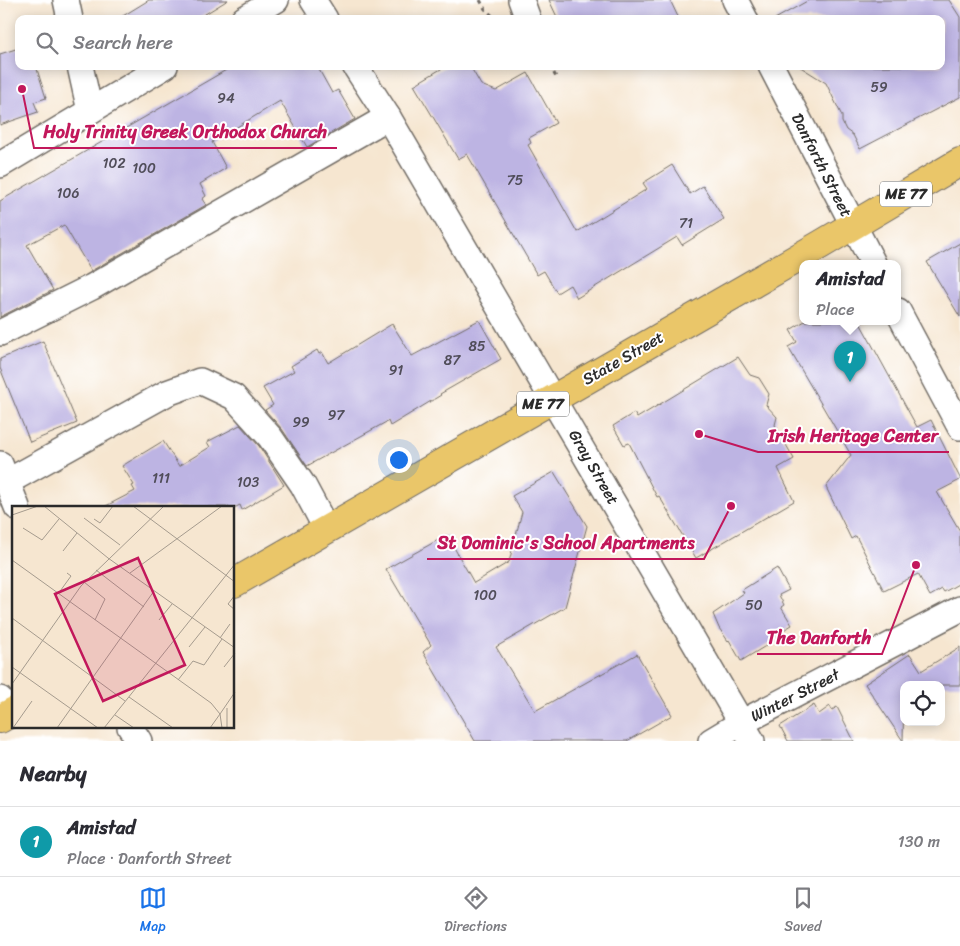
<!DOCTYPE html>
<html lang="en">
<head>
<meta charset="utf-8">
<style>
  body { margin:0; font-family:Sriracha,sans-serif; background:#f2f2f3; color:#2b2b33 }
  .controls { position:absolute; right:15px; bottom:15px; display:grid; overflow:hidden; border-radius:10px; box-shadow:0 2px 12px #0003 }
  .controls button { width:45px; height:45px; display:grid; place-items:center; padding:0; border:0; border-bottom:1px solid #e1e1e2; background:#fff; color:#2b2b33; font:25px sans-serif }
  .you { position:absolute; left:398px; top:459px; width:18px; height:18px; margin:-12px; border:4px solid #fff; border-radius:50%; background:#1a73e8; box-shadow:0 0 0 8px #1a73e833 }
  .badge { display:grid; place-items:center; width:32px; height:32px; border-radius:50%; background:#1a73e8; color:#fff; font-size:16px; font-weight:700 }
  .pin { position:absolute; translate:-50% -41px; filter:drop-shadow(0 1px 2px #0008) }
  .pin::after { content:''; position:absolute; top:26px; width:18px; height:15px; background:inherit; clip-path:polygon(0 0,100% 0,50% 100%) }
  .popup { position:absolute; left:799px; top:260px; width:102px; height:65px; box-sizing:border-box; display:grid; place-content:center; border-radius:10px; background:#fff; filter:drop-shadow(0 1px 4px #0005); font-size:16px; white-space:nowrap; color:#7c7c81 }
  .popup b { font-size:19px; color:#2b2b33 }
  .popup::after { content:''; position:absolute; left:50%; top:100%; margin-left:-10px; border:10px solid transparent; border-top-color:#fff }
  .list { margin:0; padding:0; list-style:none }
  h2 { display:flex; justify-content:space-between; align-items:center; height:65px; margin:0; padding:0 20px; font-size:21px }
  h2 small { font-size:16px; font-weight:400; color:#7c7c81 }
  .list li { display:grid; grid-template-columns:32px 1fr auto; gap:15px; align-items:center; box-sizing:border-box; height:70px; padding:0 20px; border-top:1px solid #e1e1e2 }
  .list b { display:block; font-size:19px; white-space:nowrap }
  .list p { margin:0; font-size:16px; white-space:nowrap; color:#7c7c81 }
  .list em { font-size:16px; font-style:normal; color:#7c7c81 }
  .icon { flex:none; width:28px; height:28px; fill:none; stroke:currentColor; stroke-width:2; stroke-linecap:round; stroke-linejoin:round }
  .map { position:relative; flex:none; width:960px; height:741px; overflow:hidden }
  .search { position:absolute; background:#fff; box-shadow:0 2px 12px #0003; left:15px; right:15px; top:15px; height:55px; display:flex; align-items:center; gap:12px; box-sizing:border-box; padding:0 18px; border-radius:10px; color:#7c7c81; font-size:19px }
  .sheet { height:135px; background:#fff }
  nav { display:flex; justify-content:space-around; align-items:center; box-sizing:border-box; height:70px; border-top:1px solid #e1e1e2; background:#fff; font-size:14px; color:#7c7c81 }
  nav a { display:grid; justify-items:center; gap:2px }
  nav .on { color:#1a73e8 }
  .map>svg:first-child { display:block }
  .building { fill:#bdb4e3 }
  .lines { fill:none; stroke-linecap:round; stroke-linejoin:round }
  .minor-casing { stroke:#726c65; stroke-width:28 }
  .major-casing { stroke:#726c65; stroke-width:30 }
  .path { stroke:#726c65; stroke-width:3; stroke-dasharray:4 4; stroke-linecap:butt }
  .minor { stroke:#fff; stroke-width:25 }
  .major { stroke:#eac669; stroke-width:28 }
  .labels { text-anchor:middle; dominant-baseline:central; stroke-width:4; stroke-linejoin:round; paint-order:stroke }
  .number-label { font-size:14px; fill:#504d59 }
  .shield { fill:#fff; stroke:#6b6b6b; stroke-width:1 }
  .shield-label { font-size:15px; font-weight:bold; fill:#2b2b2b }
  .street-label { font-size:16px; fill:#2b2b2b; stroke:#fff }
  .inset-road { fill:none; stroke:#a59b8e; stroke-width:1 }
  .view { fill:#c2185b; fill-opacity:0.15; stroke:#c2185b; stroke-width:2.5 }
  .inset-edge { fill:none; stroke:#2b2b2b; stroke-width:2.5 }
  .leader { fill:none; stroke:#c2185b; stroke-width:2 }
  .callout-dot { fill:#c2185b; stroke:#fff; stroke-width:2 }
  .callout-label { font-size:18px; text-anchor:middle; font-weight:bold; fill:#c2185b; stroke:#fff; stroke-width:4; stroke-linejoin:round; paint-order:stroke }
</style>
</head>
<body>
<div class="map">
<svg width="960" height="741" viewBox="0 0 960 741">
  <rect width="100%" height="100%" fill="#fff"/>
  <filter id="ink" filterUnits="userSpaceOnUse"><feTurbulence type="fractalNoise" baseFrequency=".02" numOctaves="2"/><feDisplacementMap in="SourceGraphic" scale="10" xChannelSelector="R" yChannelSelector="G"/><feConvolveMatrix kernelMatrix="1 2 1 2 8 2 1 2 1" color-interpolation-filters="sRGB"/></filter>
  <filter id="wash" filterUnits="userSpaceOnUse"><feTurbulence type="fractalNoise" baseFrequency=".0096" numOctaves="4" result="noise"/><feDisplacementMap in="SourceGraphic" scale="20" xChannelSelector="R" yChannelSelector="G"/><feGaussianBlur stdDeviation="1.12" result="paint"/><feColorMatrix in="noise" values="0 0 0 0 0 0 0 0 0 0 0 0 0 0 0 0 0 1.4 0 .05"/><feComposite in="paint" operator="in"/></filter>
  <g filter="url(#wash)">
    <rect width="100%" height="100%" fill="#f6e6d0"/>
    <g id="blocks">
      <g class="building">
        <polygon points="149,0 228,0 197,19 118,19"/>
        <polygon points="549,0 670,0 679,19 558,19"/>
        <polygon points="809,0 949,0 960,17 960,97 860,149 853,135 846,130 842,122 842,116 826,83 799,66 941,66 941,19 775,19"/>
        <polygon points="19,48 19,66 36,66 46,98 34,102 38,112 0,125 0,54"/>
        <polygon points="233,66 317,66 332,93 338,90 355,119 307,147 280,101 212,142 226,168 200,184 206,196 202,199 206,205 91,271 64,225 27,245 53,290 0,317 0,201"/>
        <polygon points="446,66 470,66 481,85 496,91 528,73 556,123 529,138 531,143 528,145 577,232 647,189 643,183 672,165 690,194 703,186 724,219 682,245 677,237 577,298 570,285 557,293 544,271 537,275 467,154 458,159 414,85"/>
        <polygon points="960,243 960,317 927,262"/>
        <polygon points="479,320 501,359 440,394 441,395 390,426 388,421 307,466 282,429 265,410 273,405 263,388 294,371 291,366 317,350 319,354 322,352 328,363 392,324 412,356"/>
        <polygon points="805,321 859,321 917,427 931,420 960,478 960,480 937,492 960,531 960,583 944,592 942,589 930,596 918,574 884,591 856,536 851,539 826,487 851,455 788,347 797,342 790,330"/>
        <polygon points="43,341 77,423 30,442 0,368 0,359"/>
        <polygon points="738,357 750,375 759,378 769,394 766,405 777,417 775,425 794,459 778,468 794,501 696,558 659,496 657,497 629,443 624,445 613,426 634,413 637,418"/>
        <polygon points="240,425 259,446 284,485 242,510 240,505 236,507 104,507 135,491 132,486 134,485 122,466 163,441 179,466 210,447 207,442"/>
        <polygon points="554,472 587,526 565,607 496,647 535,711 637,654 672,715 627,741 475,741 423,652 431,645 386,569 447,535 474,583 509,562 522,512 512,496"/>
        <polygon points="777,568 789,590 779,595 784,605 781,607 792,625 775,635 777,639 741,661 729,640 728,641 719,628 713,614 744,593 742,590"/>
        <polygon points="960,647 960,685 904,685 903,741 865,684 910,654 921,671"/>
        <polygon points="814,705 819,714 830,706 832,710 837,707 854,741 788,741 780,726"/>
      </g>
    </g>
  </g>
  <g filter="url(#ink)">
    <use href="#blocks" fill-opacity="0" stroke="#726c65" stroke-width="1"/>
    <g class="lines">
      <defs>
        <g id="minor">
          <polyline points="66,0 70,19"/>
          <polyline points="313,0 325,19"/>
          <polyline points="521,0 528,19"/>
          <polyline points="735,0 745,19"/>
          <polyline points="244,19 276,0"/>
          <polyline points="80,66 90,111"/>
          <polyline points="355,66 388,117 752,741"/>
          <polyline points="771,66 873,263"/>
          <polyline points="0,165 165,66"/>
          <polyline points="898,311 960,427"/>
          <polyline points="0,333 92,287 388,117"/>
          <polyline points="0,464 17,507"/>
          <polyline points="7,482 167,393 200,381 234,397 270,437 303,485 327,530"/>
          <polyline points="0,699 8,715"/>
          <polyline points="130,727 139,741"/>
          <polyline points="711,741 741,723 960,609"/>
        </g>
        <g id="major">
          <polyline points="234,583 820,245 960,162"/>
          <polyline points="0,719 14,711"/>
        </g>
      </defs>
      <use href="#minor" class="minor-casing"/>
      <use href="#major" class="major-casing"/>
      <g class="path">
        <polyline points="480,0 485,9 496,19"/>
        <polyline points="550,66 557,79"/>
      </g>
      <use href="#minor" class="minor"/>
      <use href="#major" class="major"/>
    </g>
  </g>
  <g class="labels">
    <g class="number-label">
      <text x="879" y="87">59</text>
      <text x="226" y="98">94</text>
      <text x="114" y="163">102</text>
      <text x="144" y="168">100</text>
      <text x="515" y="180">75</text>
      <text x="68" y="193">106</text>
      <text x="686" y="223">71</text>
      <text x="477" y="346">85</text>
      <text x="452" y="360">87</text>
      <text x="396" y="370">91</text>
      <text x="336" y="415">97</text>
      <text x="301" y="422">99</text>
      <text x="161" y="478">111</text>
      <text x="248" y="482">103</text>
      <text x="485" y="595">100</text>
      <text x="754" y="605">50</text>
    </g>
    <g class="shield">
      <rect x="880" y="181.5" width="52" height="25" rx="4"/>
      <rect x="517" y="391.5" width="52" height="25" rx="4"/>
    </g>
    <g class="shield-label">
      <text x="906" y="194">ME 77</text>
      <text x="543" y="404">ME 77</text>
    </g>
    <g class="street-label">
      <text transform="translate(822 165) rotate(63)">Danforth Street</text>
      <text transform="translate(623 358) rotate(-30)">State Street</text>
      <text transform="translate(594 467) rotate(60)">Gray Street</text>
      <text transform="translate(795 695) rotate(-27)">Winter Street</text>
    </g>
  </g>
  <g transform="translate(12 506)">
    <rect width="222" height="222" fill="#f6e6d0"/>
    <path class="inset-road" d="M32,0L96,52L223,142M121,0L223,76M0,9L26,0M72,12L108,39M82,13L88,17L101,0M11,22L30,34L47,13M51,45L65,27M0,54L199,197L208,208L210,222M84,64L132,101M118,67L210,0M72,76L93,93L83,114M46,88L59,70L55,67M223,89L216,98L223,104M0,112L113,195M147,114L160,98M208,132L218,118M177,141L193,121M0,161L86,222M212,161L223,147M166,174L181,155L192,159L210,133M0,178L69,80L152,0M117,191L161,222M208,208L223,186M103,209L122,222M1,222L20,195M45,222L142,85M92,222L223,58M198,222L208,208M215,222V202"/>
    <path class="view" d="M126,52L173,159L91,195L43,88Z"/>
    <rect width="222" height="222" class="inset-edge"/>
  </g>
  <path class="leader" d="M22 89L34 148H337M699 434L758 452H949M731 506L704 559H427M916 565L882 654H757"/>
  <g class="callout-dot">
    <circle cx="22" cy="89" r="5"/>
    <circle cx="699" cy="434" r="5"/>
    <circle cx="731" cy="506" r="5"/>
    <circle cx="916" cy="565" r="5"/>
  </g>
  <g class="callout-label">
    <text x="185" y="138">Holy Trinity Greek Orthodox Church</text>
    <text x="853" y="442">Irish Heritage Center</text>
    <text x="566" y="549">St Dominic's School Apartments</text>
    <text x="819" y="644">The Danforth</text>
  </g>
</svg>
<div class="controls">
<button><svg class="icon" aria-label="locate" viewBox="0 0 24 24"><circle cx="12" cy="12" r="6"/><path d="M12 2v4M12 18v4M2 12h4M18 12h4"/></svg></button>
</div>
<div class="you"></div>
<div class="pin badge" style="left:850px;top:382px;background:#0f9aa8">1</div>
<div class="popup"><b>Amistad</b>Place</div>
<div class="search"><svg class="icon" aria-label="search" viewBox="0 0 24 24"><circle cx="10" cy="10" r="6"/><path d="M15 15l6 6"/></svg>Search here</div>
</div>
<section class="sheet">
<h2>Nearby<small></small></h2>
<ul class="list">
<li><span class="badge" style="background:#0f9aa8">1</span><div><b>Amistad</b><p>Place · Danforth Street</p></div><em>130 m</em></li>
</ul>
</section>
<nav>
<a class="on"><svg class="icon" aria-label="map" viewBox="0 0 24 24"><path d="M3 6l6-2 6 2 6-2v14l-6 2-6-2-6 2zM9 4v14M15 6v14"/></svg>Map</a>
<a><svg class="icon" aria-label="directions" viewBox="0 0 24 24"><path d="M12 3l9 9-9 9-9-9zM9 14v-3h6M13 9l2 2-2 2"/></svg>Directions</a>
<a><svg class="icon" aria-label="saved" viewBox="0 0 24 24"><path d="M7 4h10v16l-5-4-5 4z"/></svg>Saved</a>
</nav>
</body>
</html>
